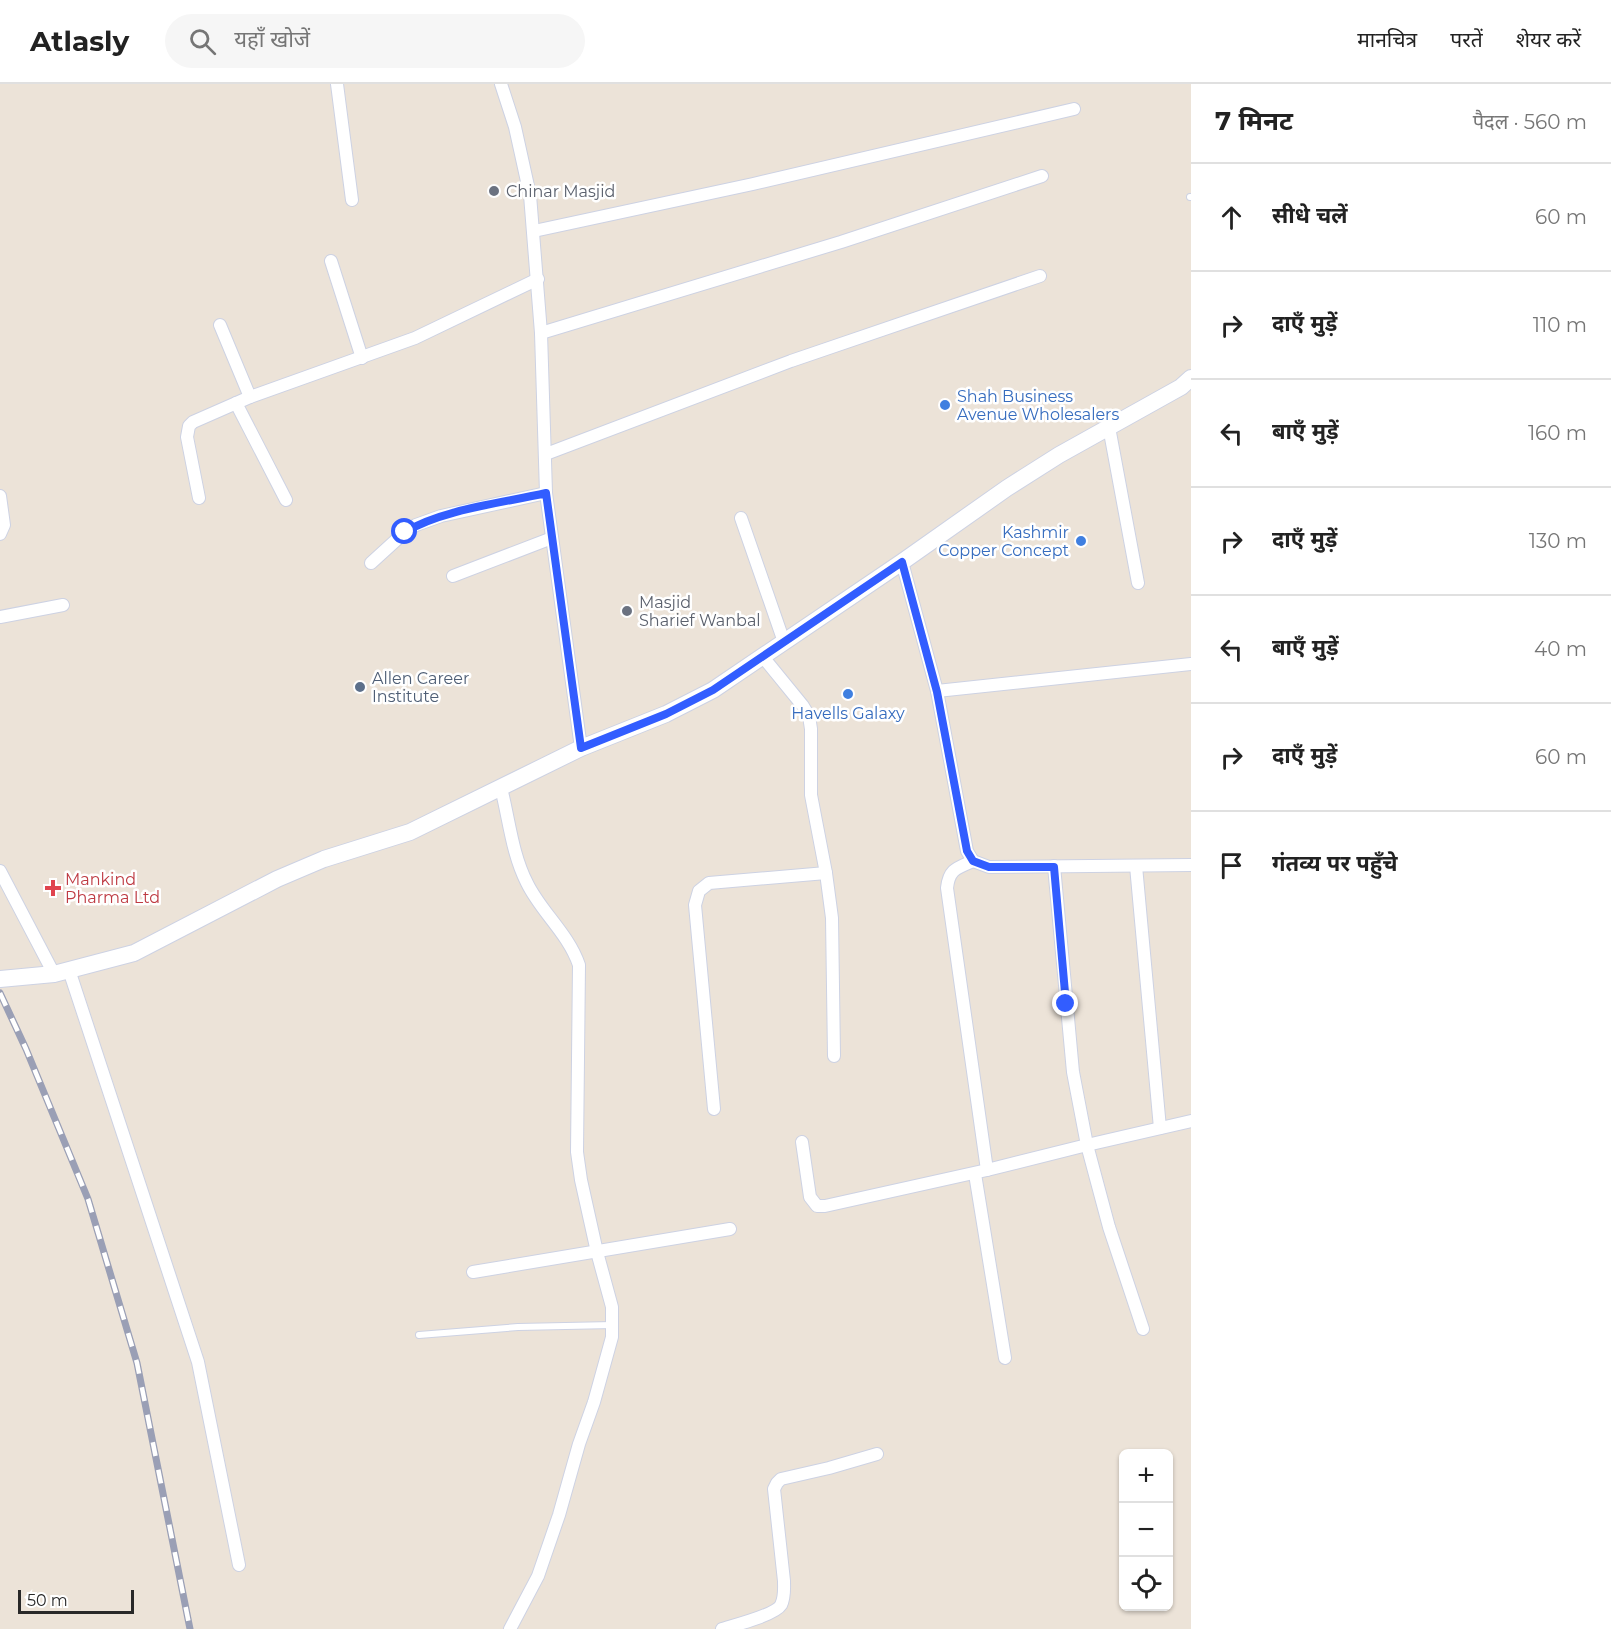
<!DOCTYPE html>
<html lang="hi">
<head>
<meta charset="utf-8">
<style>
  body { margin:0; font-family:Montserrat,"Noto Sans Devanagari",sans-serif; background:#f6f6f6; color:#222 }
  .controls { position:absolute; right:18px; bottom:18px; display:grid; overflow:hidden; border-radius:9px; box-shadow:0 2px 4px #0004 }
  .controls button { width:54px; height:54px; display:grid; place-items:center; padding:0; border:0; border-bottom:2px solid #e0e0e0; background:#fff; color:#222; font:30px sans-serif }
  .scale { position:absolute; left:18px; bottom:15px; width:116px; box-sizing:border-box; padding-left:6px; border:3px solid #282828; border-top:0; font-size:16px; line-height:21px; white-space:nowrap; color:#282828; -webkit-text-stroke:4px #fff; paint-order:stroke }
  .stop { position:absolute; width:18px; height:18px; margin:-14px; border:4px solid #325dff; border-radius:50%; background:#fff }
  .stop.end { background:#325dff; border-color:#fff; box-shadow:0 2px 6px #0008 }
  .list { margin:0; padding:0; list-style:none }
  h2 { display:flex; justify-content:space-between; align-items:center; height:78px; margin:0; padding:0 24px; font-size:26px }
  h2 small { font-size:20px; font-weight:400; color:#767676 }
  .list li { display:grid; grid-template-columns:39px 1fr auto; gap:18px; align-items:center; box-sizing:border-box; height:108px; padding:0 24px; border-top:2px solid #e0e0e0 }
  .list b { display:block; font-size:22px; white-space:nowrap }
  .list em { font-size:20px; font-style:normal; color:#767676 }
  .icon { flex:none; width:33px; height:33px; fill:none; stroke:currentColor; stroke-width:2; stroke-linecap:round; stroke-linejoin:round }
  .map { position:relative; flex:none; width:1191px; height:1545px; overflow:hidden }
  header { display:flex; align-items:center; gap:36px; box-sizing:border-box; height:84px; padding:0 30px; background:#fff; border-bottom:2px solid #e0e0e0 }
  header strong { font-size:28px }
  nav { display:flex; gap:33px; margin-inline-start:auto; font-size:21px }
  .search { width:420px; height:54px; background:#f6f6f6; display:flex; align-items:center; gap:15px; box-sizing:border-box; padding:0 21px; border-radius:33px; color:#767676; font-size:22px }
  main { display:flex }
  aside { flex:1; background:#fff }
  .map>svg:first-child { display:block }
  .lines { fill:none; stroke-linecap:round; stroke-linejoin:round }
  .service-casing { stroke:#cdd2e3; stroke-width:8 }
  .minor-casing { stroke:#cdd2e3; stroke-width:14 }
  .secondary-casing { stroke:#cdd2e3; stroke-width:18 }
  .service { stroke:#fff; stroke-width:6 }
  .minor { stroke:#fff; stroke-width:12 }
  .secondary { stroke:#fff; stroke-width:16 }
  .rail-casing { stroke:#9a9fb5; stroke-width:7 }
  .rail { stroke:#fff; stroke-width:4.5; stroke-dasharray:14; stroke-linecap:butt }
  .route { stroke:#325dff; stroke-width:8 }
  .worship-dot { fill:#6b7280; stroke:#fff; stroke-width:2 }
  .shop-dot { fill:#3f7fe0; stroke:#fff; stroke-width:2 }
  .service-dot { fill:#5c6f8a; stroke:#fff; stroke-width:2 }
  .health-dot { fill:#e0444e; stroke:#fff; stroke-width:2 }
  .labels { text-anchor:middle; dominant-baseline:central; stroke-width:5; stroke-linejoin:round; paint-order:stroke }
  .worship-label { font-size:16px; fill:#5b616d; stroke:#fff; text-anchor:start }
  .shop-label { font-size:16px; fill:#366cbe; stroke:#fff; text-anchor:start }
  .service-label { font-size:16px; fill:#4e5e75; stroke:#fff; text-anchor:start }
  .health-label { font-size:16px; fill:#be3a42; stroke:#fff; text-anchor:start }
</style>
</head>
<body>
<header>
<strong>Atlasly</strong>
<div class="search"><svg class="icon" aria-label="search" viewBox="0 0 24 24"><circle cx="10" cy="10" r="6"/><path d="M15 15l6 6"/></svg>यहाँ खोजें</div>
<nav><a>मानचित्र</a><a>परतें</a><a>शेयर करें</a></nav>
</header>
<main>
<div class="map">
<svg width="1191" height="1545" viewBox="0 0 1191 1545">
  <rect width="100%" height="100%" fill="#ece3d8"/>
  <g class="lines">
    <defs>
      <g id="service">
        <polyline points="1190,113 1191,113"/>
        <polyline points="419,1251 518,1243 613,1241"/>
      </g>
      <g id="minor">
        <polyline points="337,0 352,116"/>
        <polyline points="501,0 515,43 530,111 541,249 546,409 581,664"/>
        <polyline points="534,147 753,100 1074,25"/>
        <polyline points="331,177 362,274"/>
        <polyline points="220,241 250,313"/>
        <polyline points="541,249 841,158 1042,92"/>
        <polyline points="236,319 286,416"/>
        <polyline points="1109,343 1138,499"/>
        <polyline points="546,370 791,277 1040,192"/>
        <polyline points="0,412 4,441 0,450"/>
        <polyline points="199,414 187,353 189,342 193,338 250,313 415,254 538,195"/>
        <polyline points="741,434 784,558"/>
        <polyline points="902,478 937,607 967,767 973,777 989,783 1191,781"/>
        <polyline points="371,479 405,448 416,441 441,432 546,409"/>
        <polyline points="453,492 552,454"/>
        <polyline points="0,533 63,521"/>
        <polyline points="763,573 803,622 809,632 811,645 811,711 826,789 832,834 834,972"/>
        <polyline points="937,607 1191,580"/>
        <path d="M501,704C509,735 512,770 527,799C541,828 568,849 579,881L577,1068L581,1096L597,1168L612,1223V1253L594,1318L579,1360L559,1431L538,1492L510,1545"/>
        <path d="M973,777C957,784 949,785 947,804L987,1086L1087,1061L1191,1037"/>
        <polyline points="1054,782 1073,988 1087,1061 1109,1143 1143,1245"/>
        <polyline points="1136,782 1160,1044"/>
        <polyline points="0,787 54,890"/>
        <polyline points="69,886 198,1278 239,1481"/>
        <polyline points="714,1025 695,821 699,807 709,799 826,789"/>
        <polyline points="802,1058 810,1113 817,1122 825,1122 987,1086"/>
        <polyline points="975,1090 1005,1274"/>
        <polyline points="473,1188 730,1145"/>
        <path d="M722,1545C735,1541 775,1531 781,1521C785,1513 784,1505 784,1497L774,1405L777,1399L781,1395L829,1384L877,1370"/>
      </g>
      <polyline id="secondary" points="0,895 54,890 134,869 277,795 324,775 410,748 581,664 666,630 713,606 902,478 1007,404 1059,371 1181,303 1191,294"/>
    </defs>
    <use href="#service" class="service-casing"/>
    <use href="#minor" class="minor-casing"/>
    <use href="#secondary" class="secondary-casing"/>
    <use href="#service" class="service"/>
    <use href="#minor" class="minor"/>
    <use href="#secondary" class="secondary"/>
    <defs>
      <polyline id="rail" points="0,909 26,965 88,1115 137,1279 190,1545"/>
    </defs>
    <use href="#rail" class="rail-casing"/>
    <use href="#rail" class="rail"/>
  </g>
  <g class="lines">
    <path class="route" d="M405,448C443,425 503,419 546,409L581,664L666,630L713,606L902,478L937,608L967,767L973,777L989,783H1054L1066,920"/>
  </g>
  <g class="worship-dot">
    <circle cx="494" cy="107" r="6"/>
    <circle cx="627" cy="527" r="6"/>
  </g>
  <g class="shop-dot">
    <circle cx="945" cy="321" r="6"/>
    <circle cx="1081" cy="457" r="6"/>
    <circle cx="848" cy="610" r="6"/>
  </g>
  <circle class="service-dot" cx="360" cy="603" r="6"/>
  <path class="health-dot" d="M50 795h6v6h6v6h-6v6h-6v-6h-6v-6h6z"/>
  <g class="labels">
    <g class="worship-label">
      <text x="506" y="107">Chinar Masjid</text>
      <text x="639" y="518">Masjid<tspan x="639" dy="18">Sharief Wanbal</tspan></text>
    </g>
    <g class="shop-label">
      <text x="957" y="312">Shah Business<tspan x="957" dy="18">Avenue Wholesalers</tspan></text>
      <text x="1069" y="448" text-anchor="end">Kashmir<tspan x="1069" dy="18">Copper Concept</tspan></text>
      <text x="848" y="629" text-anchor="middle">Havells Galaxy</text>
    </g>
    <g class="service-label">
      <text x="372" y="594">Allen Career<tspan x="372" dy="18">Institute</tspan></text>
    </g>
    <g class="health-label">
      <text x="65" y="795">Mankind<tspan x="65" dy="18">Pharma Ltd</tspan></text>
    </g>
  </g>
</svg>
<div class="controls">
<button>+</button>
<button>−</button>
<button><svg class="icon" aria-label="locate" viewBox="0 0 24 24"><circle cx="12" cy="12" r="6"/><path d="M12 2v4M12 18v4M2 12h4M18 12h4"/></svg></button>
</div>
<div class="scale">50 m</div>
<div class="stop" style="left:405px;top:448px"></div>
<div class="stop end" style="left:1066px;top:920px"></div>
</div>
<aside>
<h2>7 मिनट<small>पैदल · 560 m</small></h2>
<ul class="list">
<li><svg class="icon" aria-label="ahead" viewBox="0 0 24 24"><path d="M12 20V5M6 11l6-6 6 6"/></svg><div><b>सीधे चलें</b></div><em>60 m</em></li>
<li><svg class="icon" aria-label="right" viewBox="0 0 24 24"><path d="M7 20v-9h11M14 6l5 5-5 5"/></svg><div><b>दाएँ मुड़ें</b></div><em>110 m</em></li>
<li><svg class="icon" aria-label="left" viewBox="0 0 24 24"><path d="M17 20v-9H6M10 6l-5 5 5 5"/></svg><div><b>बाएँ मुड़ें</b></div><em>160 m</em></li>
<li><svg class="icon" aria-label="right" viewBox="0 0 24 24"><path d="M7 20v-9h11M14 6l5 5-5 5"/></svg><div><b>दाएँ मुड़ें</b></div><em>130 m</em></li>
<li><svg class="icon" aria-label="left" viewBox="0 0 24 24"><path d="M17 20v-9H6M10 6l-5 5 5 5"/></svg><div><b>बाएँ मुड़ें</b></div><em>40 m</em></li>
<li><svg class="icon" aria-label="right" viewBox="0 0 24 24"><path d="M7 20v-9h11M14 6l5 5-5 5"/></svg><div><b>दाएँ मुड़ें</b></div><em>60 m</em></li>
<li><svg class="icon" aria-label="arrive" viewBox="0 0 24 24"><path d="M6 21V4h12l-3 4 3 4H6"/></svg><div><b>गंतव्य पर पहुँचे</b></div></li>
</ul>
</aside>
</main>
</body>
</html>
